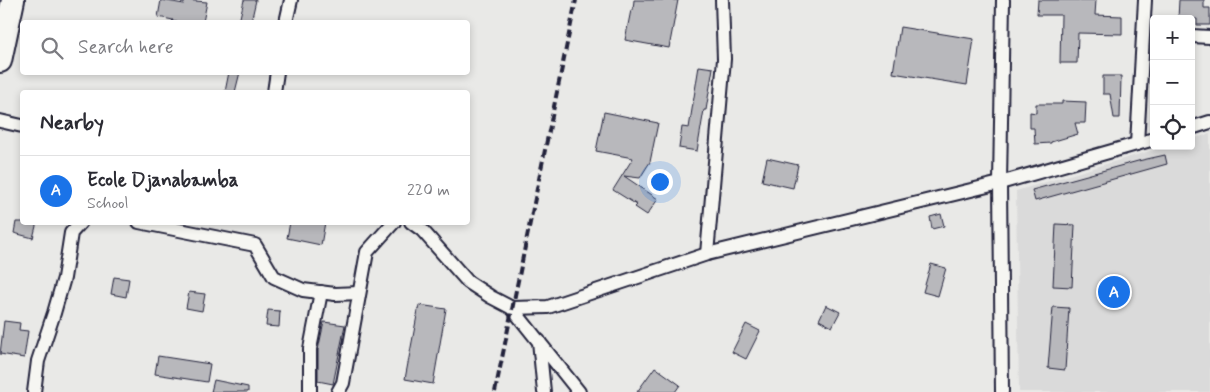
<!DOCTYPE html>
<html lang="en">
<head>
<meta charset="utf-8">
<style>
  body { margin:0; font-family:Mynerve,sans-serif; background:#f2f2f3; color:#2b2b33 }
  .controls { position:absolute; right:15px; top:15px; display:grid; overflow:hidden; border-radius:5px; box-shadow:0 2px 8px #0003 }
  .controls button { width:45px; height:45px; display:grid; place-items:center; padding:0; border:0; border-bottom:1px solid #e1e1e2; background:#fff; color:#2b2b33; font:25px sans-serif }
  .you { position:absolute; left:659px; top:181px; width:18px; height:18px; margin:-12px; border:4px solid #fff; border-radius:50%; background:#1a73e8; box-shadow:0 0 0 8px #1a73e833 }
  .badge { display:grid; place-items:center; width:32px; height:32px; border-radius:50%; background:#1a73e8; color:#fff; font-size:16px; font-weight:700 }
  .pin { position:absolute; translate:-50% -50%; border:2px solid #fff; box-shadow:0 1px 5px #0006 }
  .list { margin:0; padding:0; list-style:none }
  h2 { display:flex; justify-content:space-between; align-items:center; height:65px; margin:0; padding:0 20px; font-size:21px }
  h2 small { font-size:16px; font-weight:400; color:#7c7c81 }
  .list li { display:grid; grid-template-columns:32px 1fr auto; gap:15px; align-items:center; box-sizing:border-box; height:70px; padding:0 20px; border-top:1px solid #e1e1e2 }
  .list b { display:block; font-size:19px; white-space:nowrap }
  .list p { margin:0; font-size:16px; white-space:nowrap; color:#7c7c81 }
  .list em { font-size:16px; font-style:normal; color:#7c7c81 }
  .icon { flex:none; width:28px; height:28px; fill:none; stroke:currentColor; stroke-width:2; stroke-linecap:round; stroke-linejoin:round }
  .map { position:relative; flex:none; width:1210px; height:392px; overflow:hidden }
  .search { position:absolute; background:#fff; box-shadow:0 2px 8px #0003; left:20px; top:20px; width:450px; height:55px; display:flex; align-items:center; gap:12px; box-sizing:border-box; padding:0 18px; border-radius:5px; color:#7c7c81; font-size:19px }
  .panel { position:absolute; background:#fff; box-shadow:0 2px 8px #0003; left:20px; top:90px; width:450px; height:135px; border-radius:5px }
  .map>svg:first-child { display:block }
  .built { fill:#dadada }
  .building { fill:#b8b8bc; stroke:#22223b }
  .lines { fill:none; stroke-linecap:round; stroke-linejoin:round }
  .street-casing { stroke:#22223b; stroke-width:16 }
  .highway-casing { stroke:#22223b; stroke-width:26 }
  .street { stroke:#f6f6f2; stroke-width:12 }
  .highway { stroke:#f6f6f2; stroke-width:22 }
  .rail { stroke:#22223b; stroke-width:4; stroke-dasharray:8 4; stroke-linecap:butt }
</style>
</head>
<body>
<div class="map">
<svg width="1210" height="392" viewBox="0 0 1210 392">
  <rect width="100%" height="100%" fill="#e9e9e7"/>
  <filter id="ink" filterUnits="userSpaceOnUse"><feTurbulence type="fractalNoise" baseFrequency=".02" numOctaves="2"/><feDisplacementMap in="SourceGraphic" scale="10" xChannelSelector="R" yChannelSelector="G"/><feConvolveMatrix kernelMatrix="1 2 1 2 8 2 1 2 1" color-interpolation-filters="sRGB"/></filter>
  <g filter="url(#ink)">
    <polygon class="built" points="1210,134 1210,392 1019,392 1016,191 1167,146 1191,146 1191,139"/>
    <g class="building">
      <polygon points="161,0 184,4 184,0 207,2 203,22 172,22 173,20 158,17"/>
      <polygon points="244,0 256,0 251,22 239,22"/>
      <polygon points="634,0 678,0 669,48 625,40 631,10 633,10"/>
      <polygon points="1038,0 1096,0 1095,15 1122,16 1122,34 1078,33 1077,63 1060,63 1061,15 1037,15"/>
      <polygon points="1179,0 1204,0 1204,8 1210,8 1210,25 1197,25 1197,19 1178,19"/>
      <polygon points="900,27 974,39 967,85 893,73"/>
      <polygon points="699,66 713,68 706,110 704,110 697,151 679,148 682,127 689,128"/>
      <polygon points="229,72 240,72 235,92 225,92"/>
      <polygon points="1103,76 1121,76 1120,118 1114,118 1110,94 1103,94"/>
      <polygon points="1062,101 1086,102 1085,123 1075,123 1078,134 1051,142 1051,143 1035,144 1034,128 1030,128 1030,112 1036,113 1036,104 1062,104"/>
      <polygon points="604,112 658,123 650,162 640,178 624,176 658,199 647,215 635,207 637,205 613,190 633,158 596,151"/>
      <polygon points="1165,155 1167,164 1035,201 1032,190 1138,161"/>
      <polygon points="767,158 798,165 793,188 762,181"/>
      <polygon points="941,214 944,226 932,229 930,217"/>
      <polygon points="16,222 37,222 33,238 14,233"/>
      <polygon points="290,222 325,222 321,245 287,238"/>
      <polygon points="1056,224 1075,225 1072,287 1053,286"/>
      <polygon points="931,264 946,268 938,296 923,292"/>
      <polygon points="114,277 129,279 126,297 111,294"/>
      <polygon points="189,292 205,294 202,311 186,308"/>
      <polygon points="419,305 446,309 433,384 405,379"/>
      <polygon points="826,305 840,312 832,327 819,320"/>
      <polygon points="1053,307 1069,308 1065,370 1048,368"/>
      <polygon points="268,310 280,311 279,327 266,326"/>
      <polygon points="4,321 20,323 19,330 28,331 24,358 0,354"/>
      <polygon points="324,322 345,325 333,384 318,381 318,350"/>
      <polygon points="746,324 760,331 746,359 732,352"/>
      <polygon points="158,356 210,364 207,382 155,374"/>
      <polygon points="655,367 680,385 675,392 637,392"/>
      <polygon points="214,380 248,387 248,392 211,392"/>
    </g>
    <g class="lines">
      <defs>
        <g id="street">
          <polyline points="286,22 291,0"/>
          <polyline points="1191,36 1210,37"/>
          <polyline points="274,92 277,72"/>
          <polyline points="0,121 22,126"/>
          <polyline points="1191,128 1210,122"/>
          <polyline points="1137,144 1145,0"/>
          <polyline points="139,222 255,245 274,277 303,290 335,294 359,293"/>
          <polyline points="411,222 422,230 468,282 491,297 512,308 548,307 707,254 1000,183 1154,139"/>
          <polyline points="707,254 724,59 722,0"/>
          <polyline points="512,308 579,392"/>
          <polyline points="539,341 544,392"/>
          <polyline points="34,392 38,361 54,313 64,278 71,233 81,222"/>
          <polyline points="310,392 310,349 321,292"/>
          <polyline points="338,392 343,383 367,252 394,222"/>
          <polyline points="1002,392 1000,183 1003,0"/>
        </g>
        <polyline id="highway" points="0,61 13,0"/>
      </defs>
      <use href="#street" class="street-casing"/>
      <use href="#highway" class="highway-casing"/>
      <use href="#street" class="street"/>
      <use href="#highway" class="highway"/>
      <polyline class="rail" points="495,392 576,0"/>
    </g>
  </g>
</svg>
<div class="controls">
<button>+</button>
<button>−</button>
<button><svg class="icon" aria-label="locate" viewBox="0 0 24 24"><circle cx="12" cy="12" r="6"/><path d="M12 2v4M12 18v4M2 12h4M18 12h4"/></svg></button>
</div>
<div class="you"></div>
<div class="pin badge" style="left:1114px;top:292px">A</div>
<div class="search"><svg class="icon" aria-label="search" viewBox="0 0 24 24"><circle cx="10" cy="10" r="6"/><path d="M15 15l6 6"/></svg>Search here</div>
<section class="panel">
<h2>Nearby<small></small></h2>
<ul class="list">
<li><span class="badge">A</span><div><b>Ecole Djanabamba</b><p>School</p></div><em>220 m</em></li>
</ul>
</section>
</div>
</body>
</html>
